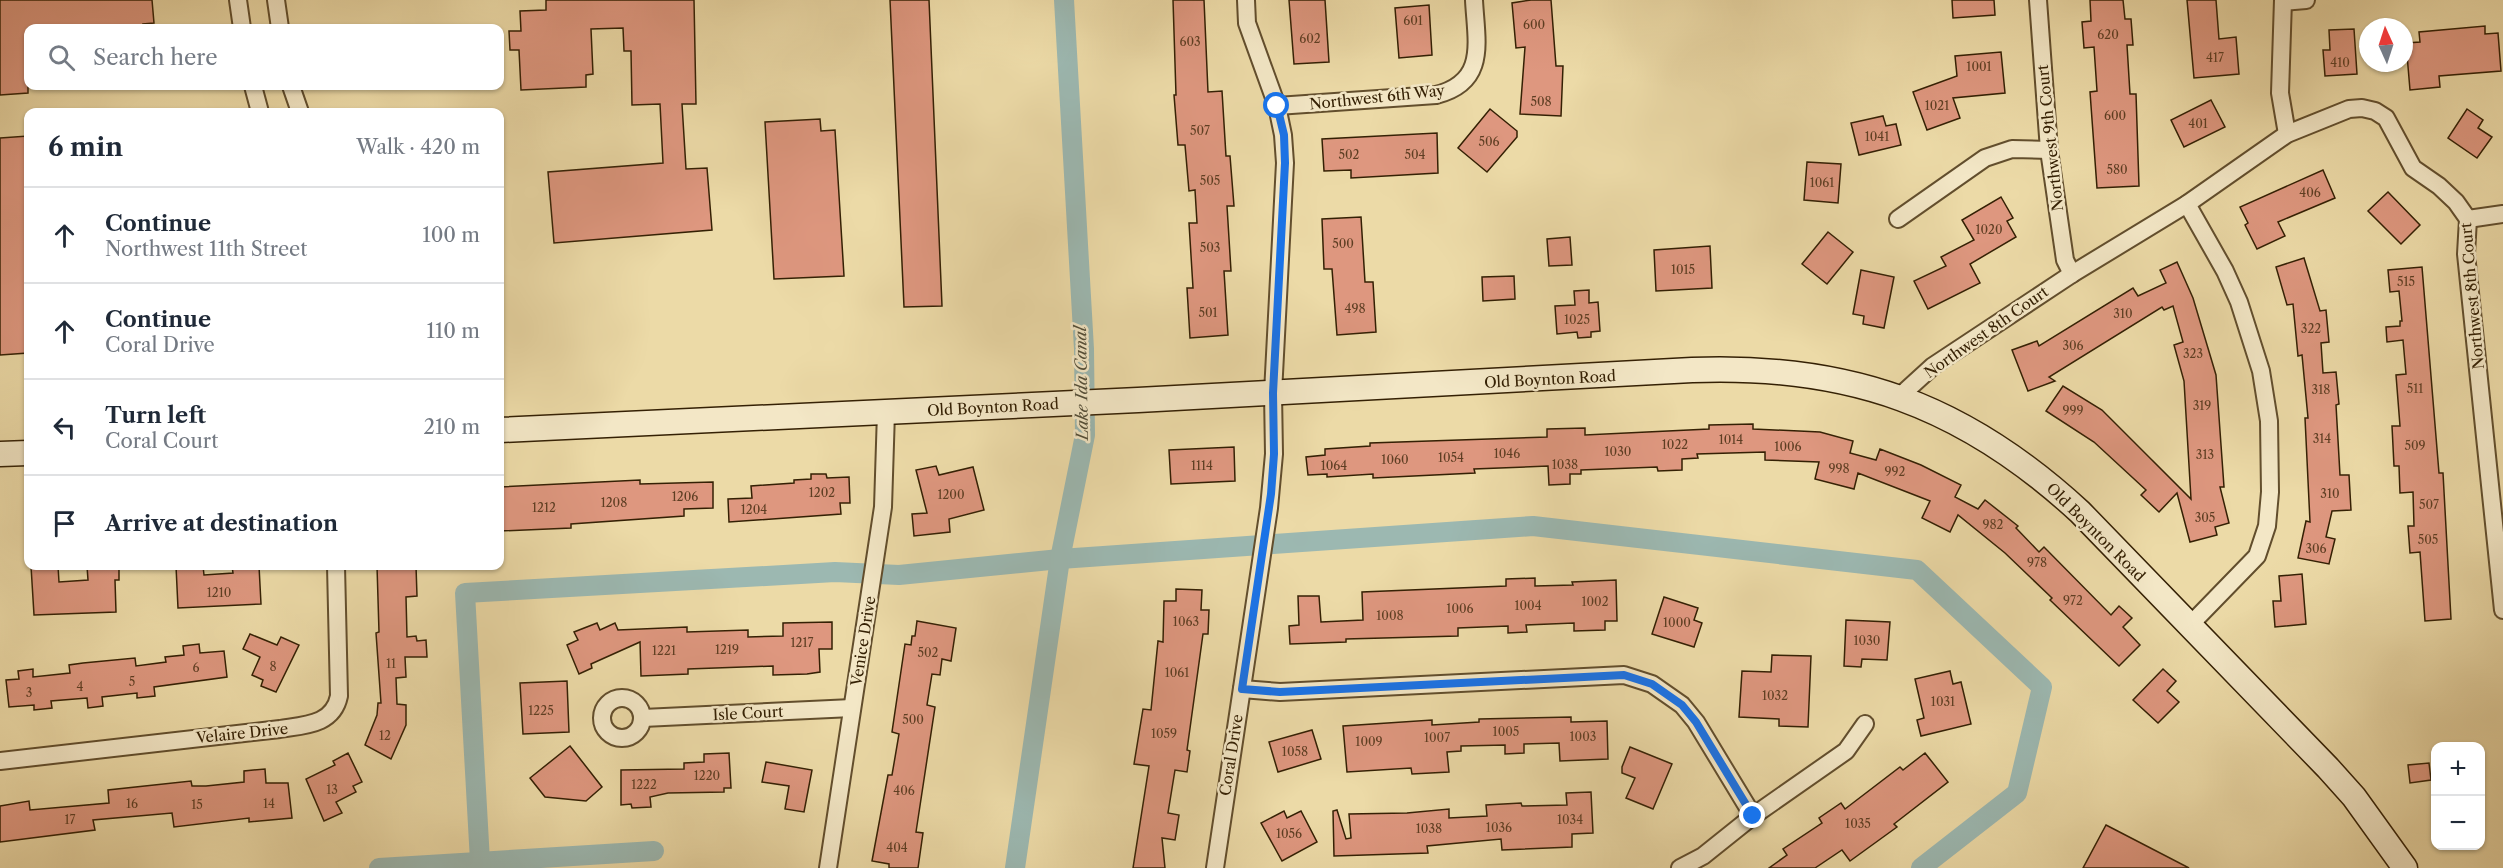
<!DOCTYPE html>
<html lang="en">
<head>
<meta charset="utf-8">
<style>
  body { margin:0; font-family:"Libre Caslon Text",serif; background:#f2f2f3; color:#1f2937 }
  .controls { position:absolute; right:18px; bottom:18px; display:grid; overflow:hidden; border-radius:12px; box-shadow:0 2px 4px #0004 }
  .controls button { width:54px; height:54px; display:grid; place-items:center; padding:0; border:0; border-bottom:2px solid #e0e1e3; background:#fff; color:#1f2937; font:30px sans-serif }
  .compass { position:absolute; left:2359px; top:18px; width:54px; height:54px; border-radius:50%; background:#fff; box-shadow:0 2px 4px #0004; rotate:357deg }
  .stop { position:absolute; width:18px; height:18px; margin:-14px; border:4px solid #1a73e8; border-radius:50%; background:#fff }
  .stop.end { background:#1a73e8; border-color:#fff; box-shadow:0 2px 6px #0008 }
  .list { margin:0; padding:0; list-style:none }
  h2 { display:flex; justify-content:space-between; align-items:center; height:78px; margin:0; padding:0 24px; font-size:26px }
  h2 small { font-size:20px; font-weight:400; color:#747a83 }
  .list li { display:grid; grid-template-columns:39px 1fr auto; gap:18px; align-items:center; box-sizing:border-box; height:96px; padding:0 24px; border-top:2px solid #e0e1e3 }
  .list b { display:block; font-size:22px; white-space:nowrap }
  .list p { margin:0; font-size:20px; white-space:nowrap; color:#747a83 }
  .list em { font-size:20px; font-style:normal; color:#747a83 }
  .icon { flex:none; width:33px; height:33px; fill:none; stroke:currentColor; stroke-width:2; stroke-linecap:round; stroke-linejoin:round }
  .map { position:relative; flex:none; width:2503px; height:868px; overflow:hidden }
  .search { position:absolute; background:#fff; box-shadow:0 2px 4px #0004; left:24px; top:24px; width:480px; height:66px; display:flex; align-items:center; gap:15px; box-sizing:border-box; padding:0 21px; border-radius:12px; color:#747a83; font-size:22px }
  .panel { position:absolute; background:#fff; box-shadow:0 2px 4px #0004; left:24px; top:108px; width:480px; height:462px; border-radius:12px }
  .map>svg:first-child { display:block }
  .lines { fill:none; stroke-linecap:round; stroke-linejoin:round }
  .canal { stroke:#9cb8b1; stroke-width:20 }
  .building { fill:#de977f; stroke:#342004; stroke-width:1.5 }
  .street-casing { stroke:#624e2d; stroke-width:20 }
  .secondary-casing { stroke:#342004; stroke-width:27 }
  .street { stroke:#f3e7c6; stroke-width:16 }
  .secondary { stroke:#f3e7c6; stroke-width:24 }
  .route { stroke:#1a73e8; stroke-width:8 }
  .labels { text-anchor:middle; dominant-baseline:central; stroke-width:5; stroke-linejoin:round; paint-order:stroke }
  .number-label { font-size:12px; fill:#5e3e23 }
  .street-label { font-size:15px; fill:#342004; stroke:#f3e7c6 }
  .water-label { font-size:16px; font-style:italic; fill:#534e38; stroke:#f3e7c6 }
</style>
</head>
<body>
<div class="map">
<svg width="2503" height="868" viewBox="0 0 2503 868">
  <rect width="100%" height="100%" fill="#ecdaa7"/>
  <filter id="stains"><feTurbulence type="fractalNoise" baseFrequency=".00333" numOctaves="4"/><feColorMatrix values="0 0 0 0 .2 0 0 0 0 .09 0 0 0 0 .02 0 0 0 .5 -.17"/></filter>
  <radialGradient id="worn" r=".72"><stop offset=".6" stop-color="#630" stop-opacity="0"/><stop offset="1" stop-color="#630" stop-opacity=".3"/></radialGradient>
  <g class="lines">
    <g class="canal">
      <polyline points="480,861 465,593 835,572 899,575 1060,559 1533,526 1917,570 2042,687 2017,793 1921,868"/>
      <polyline points="379,868 654,851"/>
      <polyline points="1015,868 1060,559 1085,435 1084,349 1064,0"/>
    </g>
  </g>
  <g class="building">
    <polygon points="0,0 152,0 154,23 143,24 144,28 28,28 28,93 0,95"/>
    <polygon points="546,0 694,0 696,104 682,104 686,169 707,168 712,230 554,243 548,172 663,163 660,104 632,105 631,51 624,51 623,28 591,29 593,74 586,75 586,87 521,90 519,50 510,50 509,31 521,31 520,11 546,10"/>
    <polygon points="890,0 929,0 942,306 904,307"/>
    <polygon points="1173,0 1204,0 1208,92 1222,91 1226,156 1230,156 1234,206 1227,206 1231,271 1224,271 1228,335 1190,338 1187,288 1193,288 1189,223 1197,223 1195,190 1189,191 1185,145 1178,145 1174,95 1176,95"/>
    <polygon points="1289,0 1325,0 1329,62 1294,64"/>
    <polygon points="1531,0 1551,0 1556,66 1563,66 1561,116 1520,114 1525,47 1516,48 1512,3"/>
    <polygon points="1952,0 1994,0 1995,15 1953,18"/>
    <polygon points="2090,0 2123,0 2125,19 2131,19 2133,45 2127,45 2130,94 2136,94 2139,186 2097,188 2090,92 2097,91 2094,47 2084,48 2082,22 2091,21"/>
    <polygon points="2187,0 2216,0 2219,39 2236,37 2239,74 2194,78"/>
    <polygon points="1429,5 1432,55 1399,58 1395,8"/>
    <polygon points="2485,26 2485,34 2498,33 2501,71 2439,76 2440,87 2410,90 2406,43 2420,42 2419,32"/>
    <polygon points="2354,29 2357,74 2325,76 2323,50 2330,50 2329,30"/>
    <polygon points="2001,52 2005,93 1953,98 1960,118 1927,130 1913,92 1957,76 1955,56"/>
    <polygon points="2211,100 2225,127 2184,147 2171,120"/>
    <polygon points="1490,109 1517,131 1517,137 1487,172 1458,148"/>
    <polygon points="2467,109 2483,120 2478,128 2492,137 2477,158 2448,138"/>
    <polygon points="1883,116 1886,126 1896,124 1901,145 1859,155 1851,123"/>
    <polygon points="820,119 821,131 835,130 844,276 774,279 765,122"/>
    <polygon points="1437,133 1438,173 1351,178 1351,170 1324,171 1322,139"/>
    <polygon points="28,136 28,353 0,355 0,138"/>
    <polygon points="1807,162 1841,164 1838,203 1804,200"/>
    <polygon points="2323,170 2335,198 2278,222 2285,236 2257,249 2245,225 2248,223 2240,207"/>
    <polygon points="2388,192 2420,225 2401,244 2368,211"/>
    <polygon points="2001,197 2013,218 2007,221 2016,237 1970,264 1980,283 1928,309 1914,281 1946,266 1941,257 1974,240 1962,220"/>
    <polygon points="1361,217 1365,282 1373,282 1376,332 1337,335 1332,269 1324,269 1322,219"/>
    <polygon points="1828,232 1853,252 1827,284 1802,264"/>
    <polygon points="1570,237 1572,265 1549,266 1547,239"/>
    <polygon points="1710,246 1712,288 1656,291 1654,250"/>
    <polygon points="2304,258 2320,311 2326,310 2329,342 2321,343 2323,373 2336,372 2339,404 2336,405 2340,475 2349,475 2351,510 2332,511 2326,537 2335,539 2329,564 2298,558 2306,521 2310,522 2305,418 2308,418 2302,355 2298,356 2293,304 2287,305 2276,267"/>
    <polygon points="2177,262 2193,298 2216,375 2224,487 2220,487 2229,523 2215,527 2217,535 2190,542 2177,493 2159,512 2141,495 2146,490 2094,442 2046,411 2063,386 2102,410 2191,499 2184,381 2174,345 2183,342 2173,306 2164,310 2162,307 2049,377 2055,381 2028,391 2012,350 2037,341 2039,346 2133,288 2138,296 2166,283 2160,270"/>
    <polygon points="2422,267 2439,473 2443,473 2451,619 2425,621 2420,552 2410,553 2408,526 2414,526 2413,492 2400,493 2399,466 2394,466 2392,426 2400,426 2396,375 2406,374 2403,340 2387,342 2386,327 2400,326 2400,321 2402,321 2399,291 2390,292 2388,270"/>
    <polygon points="1861,270 1894,277 1884,328 1863,324 1864,316 1853,314"/>
    <polygon points="1514,276 1515,299 1483,301 1482,277"/>
    <polygon points="1589,290 1589,303 1598,302 1600,331 1591,332 1591,337 1578,338 1577,332 1557,334 1555,306 1575,305 1574,291"/>
    <polygon points="1753,424 1753,429 1820,432 1853,441 1850,453 1876,460 1880,449 1921,465 1961,485 1955,497 1978,509 1985,500 2018,526 2016,528 2039,552 2044,547 2111,615 2119,606 2132,618 2123,627 2140,645 2119,666 2050,600 2052,598 2005,553 1958,515 1950,532 1922,518 1930,501 1858,473 1854,489 1815,479 1819,462 1765,460 1765,452 1697,454 1698,458 1682,459 1682,470 1658,471 1657,467 1581,470 1581,474 1570,474 1570,484 1549,485 1548,466 1474,469 1475,473 1373,478 1373,474 1327,477 1327,474 1308,475 1306,457 1325,455 1325,449 1370,446 1370,443 1547,437 1547,429 1585,428 1585,435 1709,429 1709,425"/>
    <polygon points="1234,447 1235,481 1171,484 1169,450"/>
    <polygon points="936,466 939,475 973,467 984,510 949,519 950,532 914,536 912,514 927,513 916,470"/>
    <polygon points="811,474 826,474 827,478 849,477 850,503 840,503 841,514 729,522 728,499 752,498 751,486 794,483 794,480 811,479"/>
    <polygon points="640,480 640,484 713,482 713,508 684,509 684,516 571,524 571,528 500,531 500,487"/>
    <polygon points="31,566 58,566 59,582 88,580 87,566 119,566 119,580 115,580 116,612 34,615"/>
    <polygon points="176,566 203,566 204,575 233,573 232,566 259,566 261,604 178,608"/>
    <polygon points="377,566 416,566 417,596 406,597 407,637 416,636 417,641 426,640 427,657 405,657 406,677 396,678 397,704 406,705 406,725 391,759 365,745 377,715 378,703 381,703 376,633 379,632"/>
    <polygon points="2302,574 2306,624 2275,627 2273,601 2281,601 2279,576"/>
    <polygon points="1535,578 1535,586 1573,585 1572,582 1616,580 1617,621 1605,621 1605,630 1574,631 1574,623 1526,625 1527,632 1508,633 1508,626 1458,628 1458,636 1346,639 1346,642 1290,644 1289,626 1299,625 1298,596 1319,596 1321,622 1363,620 1362,592 1506,586 1506,579"/>
    <polygon points="1176,589 1202,590 1201,610 1209,610 1208,634 1203,634 1187,750 1190,751 1187,772 1175,770 1168,813 1179,815 1175,840 1162,838 1165,868 1133,868 1149,766 1134,764 1143,709 1151,710 1158,641 1163,642 1164,601 1176,601"/>
    <polygon points="1664,597 1698,608 1694,620 1702,623 1694,647 1652,634"/>
    <polygon points="1846,620 1890,622 1887,660 1862,659 1861,667 1844,666"/>
    <polygon points="917,621 956,628 951,661 942,659 940,675 932,674 927,705 935,707 916,832 923,833 918,868 889,868 889,864 872,861 888,775 892,775 899,734 892,732 905,644 911,645 912,636 915,636"/>
    <polygon points="832,622 832,649 819,649 820,672 807,674 773,675 773,666 688,669 688,674 641,676 640,642 591,664 592,668 579,674 567,645 578,640 574,632 597,623 600,630 615,623 618,630 687,627 687,632 748,630 748,637 783,636 783,623"/>
    <polygon points="250,634 277,645 281,637 299,645 276,692 261,686 263,680 252,675 260,657 243,649"/>
    <polygon points="199,644 200,653 224,651 227,677 154,687 155,696 137,698 137,693 102,697 103,706 88,708 87,698 51,701 52,708 34,710 34,705 9,707 6,680 19,679 18,671 33,669 33,677 70,673 69,665 83,663 135,658 136,666 166,662 165,657 184,655 183,646"/>
    <polygon points="1772,655 1811,656 1808,727 1779,726 1779,719 1739,717 1742,671 1771,672"/>
    <polygon points="2163,669 2176,681 2167,691 2179,702 2158,723 2133,700"/>
    <polygon points="1950,671 1953,684 1961,682 1971,724 1921,736 1917,720 1924,718 1915,679"/>
    <polygon points="567,681 569,732 523,734 520,683"/>
    <polygon points="1571,717 1571,722 1607,721 1608,759 1560,761 1559,743 1524,744 1524,753 1505,754 1505,745 1461,746 1461,751 1447,752 1449,772 1412,774 1411,768 1347,772 1343,726 1432,720 1432,725 1479,722 1479,719"/>
    <polygon points="1312,730 1321,759 1278,772 1269,742"/>
    <polygon points="570,746 602,787 586,801 545,797 530,778"/>
    <polygon points="1630,747 1672,764 1653,809 1626,798 1635,778 1622,773 1622,767"/>
    <polygon points="348,753 362,782 353,786 356,792 336,802 342,813 324,821 306,779 335,765 333,761"/>
    <polygon points="729,753 731,788 724,788 724,792 668,793 650,797 651,807 632,808 631,804 621,805 621,770 684,769 684,763 704,762 704,754"/>
    <polygon points="1925,753 1948,782 1894,824 1897,827 1850,861 1842,850 1815,868 1769,868 1787,855 1783,849 1822,823 1819,818 1841,803 1845,809 1900,767 1903,770"/>
    <polygon points="766,762 812,770 804,812 785,809 789,786 762,782"/>
    <polygon points="2429,763 2431,780 2410,783 2408,765"/>
    <polygon points="265,769 266,783 288,783 292,818 249,822 249,818 174,827 172,813 93,820 95,830 0,842 0,806 29,801 30,810 109,803 108,790 191,781 192,786 206,786 244,782 244,771"/>
    <polygon points="1591,792 1593,833 1572,834 1572,847 1502,850 1501,839 1427,846 1428,853 1334,856 1333,811 1337,810 1346,839 1351,838 1349,814 1407,813 1449,809 1449,818 1487,816 1486,805 1521,803 1522,806 1567,805 1566,793"/>
    <polygon points="1284,811 1287,818 1301,811 1317,842 1282,861 1261,823"/>
    <polygon points="2106,825 2189,868 2083,868"/>
  </g>
  <g class="lines">
    <defs>
      <g id="street">
        <polyline points="238,0 242,28"/>
        <polyline points="276,0 280,28"/>
        <polyline points="2038,0 2049,150 2065,260 2072,274"/>
        <polyline points="2283,0 2280,93 2287,134"/>
        <polyline points="2283,2 2306,0"/>
        <polyline points="253,86 260,112"/>
        <polyline points="291,86 300,112"/>
        <path d="M1277,106L1436,95C1488,82 1476,41 1474,0"/>
        <polyline points="2187,204 2225,271 2239,302 2261,371 2269,421 2270,492 2267,526 2257,556 2189,626"/>
        <polyline points="1898,219 1985,158 2012,149 2049,150"/>
        <polyline points="2468,219 2503,214"/>
        <polyline points="1899,397 1933,366 2072,274 2187,204 2287,134 2349,109 2362,108 2375,111 2386,118 2413,168 2439,186 2456,202 2468,219 2466,254 2503,610"/>
        <polyline points="1242,689 1280,692 1624,675 1652,684 1682,705 1696,722 1753,816"/>
        <circle cx="622" cy="718" r="20"/>
        <polyline points="643,718 852,708"/>
        <path d="M0,761L280,729C305,725 333,725 339,696L336,566"/>
        <polyline points="828,868 883,507 886,412"/>
        <polyline points="1215,868 1269,508 1274,454 1273,393 1285,163 1283,135 1277,106 1247,23 1246,0"/>
        <polyline points="1680,868 1703,856 1753,816 1846,751 1865,724"/>
      </g>
      <g id="secondary">
        <path d="M500,430L1138,400L1692,370C1849,364 1964,405 2080,512L2328,768L2354,797L2405,868"/>
        <polyline points="0,454 28,453"/>
      </g>
    </defs>
    <use href="#street" class="street-casing"/>
    <use href="#secondary" class="secondary-casing"/>
    <use href="#street" class="street"/>
    <use href="#secondary" class="secondary"/>
  </g>
  <g class="lines">
    <polyline class="route" points="1277,106 1284,135 1285,163 1273,393 1274,454 1271,494 1242,689 1280,692 1624,675 1652,684 1682,705 1696,722 1753,816"/>
  </g>
  <g class="labels">
    <g class="number-label">
      <text x="1413" y="20">601</text>
      <text x="1534" y="24">600</text>
      <text x="2108" y="34">620</text>
      <text x="1310" y="38">602</text>
      <text x="1190" y="41">603</text>
      <text x="2215" y="57">417</text>
      <text x="2340" y="62">410</text>
      <text x="1979" y="66">1001</text>
      <text x="1541" y="101">508</text>
      <text x="1937" y="105">1021</text>
      <text x="2115" y="115">600</text>
      <text x="2198" y="123">401</text>
      <text x="1200" y="130">507</text>
      <text x="1877" y="136">1041</text>
      <text x="1489" y="141">506</text>
      <text x="1349" y="154">502</text>
      <text x="1415" y="154">504</text>
      <text x="2117" y="169">580</text>
      <text x="1210" y="180">505</text>
      <text x="1822" y="182">1061</text>
      <text x="2310" y="192">406</text>
      <text x="1989" y="229">1020</text>
      <text x="1343" y="243">500</text>
      <text x="1210" y="247">503</text>
      <text x="1683" y="269">1015</text>
      <text x="2406" y="281">515</text>
      <text x="1355" y="308">498</text>
      <text x="1208" y="312">501</text>
      <text x="2123" y="313">310</text>
      <text x="1577" y="319">1025</text>
      <text x="2311" y="328">322</text>
      <text x="2073" y="345">306</text>
      <text x="2193" y="353">323</text>
      <text x="2415" y="388">511</text>
      <text x="2321" y="389">318</text>
      <text x="2202" y="405">319</text>
      <text x="2073" y="410">999</text>
      <text x="2322" y="438">314</text>
      <text x="1731" y="439">1014</text>
      <text x="1675" y="444">1022</text>
      <text x="2415" y="445">509</text>
      <text x="1788" y="446">1006</text>
      <text x="1618" y="451">1030</text>
      <text x="1507" y="453">1046</text>
      <text x="2205" y="454">313</text>
      <text x="1451" y="457">1054</text>
      <text x="1395" y="459">1060</text>
      <text x="1565" y="464">1038</text>
      <text x="1202" y="465">1114</text>
      <text x="1334" y="465">1064</text>
      <text x="1839" y="468">998</text>
      <text x="1895" y="471">992</text>
      <text x="822" y="492">1202</text>
      <text x="2330" y="493">310</text>
      <text x="951" y="494">1200</text>
      <text x="685" y="496">1206</text>
      <text x="614" y="502">1208</text>
      <text x="2429" y="504">507</text>
      <text x="544" y="507">1212</text>
      <text x="754" y="509">1204</text>
      <text x="2205" y="517">305</text>
      <text x="1993" y="524">982</text>
      <text x="2428" y="539">505</text>
      <text x="2316" y="548">306</text>
      <text x="2037" y="562">978</text>
      <text x="219" y="592">1210</text>
      <text x="2073" y="600">972</text>
      <text x="1595" y="601">1002</text>
      <text x="1528" y="605">1004</text>
      <text x="1460" y="608">1006</text>
      <text x="1390" y="615">1008</text>
      <text x="1186" y="621">1063</text>
      <text x="1677" y="622">1000</text>
      <text x="1867" y="640">1030</text>
      <text x="802" y="642">1217</text>
      <text x="727" y="649">1219</text>
      <text x="664" y="650">1221</text>
      <text x="928" y="652">502</text>
      <text x="391" y="663">11</text>
      <text x="273" y="666">8</text>
      <text x="196" y="667">6</text>
      <text x="1177" y="672">1061</text>
      <text x="132" y="681">5</text>
      <text x="80" y="686">4</text>
      <text x="29" y="692">3</text>
      <text x="1775" y="695">1032</text>
      <text x="1943" y="701">1031</text>
      <text x="541" y="710">1225</text>
      <text x="913" y="719">500</text>
      <text x="1506" y="731">1005</text>
      <text x="1164" y="733">1059</text>
      <text x="385" y="735">12</text>
      <text x="1583" y="736">1003</text>
      <text x="1437" y="737">1007</text>
      <text x="1369" y="741">1009</text>
      <text x="1295" y="751">1058</text>
      <text x="707" y="775">1220</text>
      <text x="644" y="784">1222</text>
      <text x="332" y="789">13</text>
      <text x="904" y="790">406</text>
      <text x="132" y="803">16</text>
      <text x="269" y="803">14</text>
      <text x="197" y="804">15</text>
      <text x="70" y="819">17</text>
      <text x="1570" y="819">1034</text>
      <text x="1858" y="823">1035</text>
      <text x="1499" y="827">1036</text>
      <text x="1429" y="828">1038</text>
      <text x="1289" y="833">1056</text>
      <text x="897" y="847">404</text>
    </g>
    <g class="street-label">
      <text transform="translate(1377 97) rotate(-6)">Northwest 6th Way</text>
      <text transform="translate(2050 138) rotate(-96)">Northwest 9th Court</text>
      <text transform="translate(2472 296) rotate(-95)">Northwest 8th Court</text>
      <text transform="translate(1986 332) rotate(-35)">Northwest 8th Court</text>
      <text transform="translate(1550 379) rotate(-3)">Old Boynton Road</text>
      <text transform="translate(993 407) rotate(-3)">Old Boynton Road</text>
      <text transform="translate(2096 532) rotate(45)">Old Boynton Road</text>
      <text transform="translate(863 641) rotate(-81)">Venice Drive</text>
      <text transform="translate(748 713) rotate(-3)">Isle Court</text>
      <text transform="translate(242 733) rotate(-6)">Velaire Drive</text>
      <text transform="translate(1231 755) rotate(-81)">Coral Drive</text>
    </g>
    <g class="water-label">
      <text transform="translate(1081 383) rotate(-91)">Lake Ida Canal</text>
    </g>
  </g>
  <rect width="100%" height="100%" filter="url(#stains)"/>
  <rect width="100%" height="100%" fill="url(#worn)"/>
</svg>
<div class="controls">
<button>+</button>
<button>−</button>
</div>
<svg class="compass" viewBox="-18 -18 36 36"><path d="M0-13l5 13h-10z" fill="#e53935"/><path d="M0 13l5-13h-10z" fill="#747a83"/></svg>
<div class="stop" style="left:1277px;top:106px"></div>
<div class="stop end" style="left:1753px;top:816px"></div>
<div class="search"><svg class="icon" aria-label="search" viewBox="0 0 24 24"><circle cx="10" cy="10" r="6"/><path d="M15 15l6 6"/></svg>Search here</div>
<section class="panel">
<h2>6 min<small>Walk · 420 m</small></h2>
<ul class="list">
<li><svg class="icon" aria-label="ahead" viewBox="0 0 24 24"><path d="M12 20V5M6 11l6-6 6 6"/></svg><div><b>Continue</b><p>Northwest 11th Street</p></div><em>100 m</em></li>
<li><svg class="icon" aria-label="ahead" viewBox="0 0 24 24"><path d="M12 20V5M6 11l6-6 6 6"/></svg><div><b>Continue</b><p>Coral Drive</p></div><em>110 m</em></li>
<li><svg class="icon" aria-label="left" viewBox="0 0 24 24"><path d="M17 20v-9H6M10 6l-5 5 5 5"/></svg><div><b>Turn left</b><p>Coral Court</p></div><em>210 m</em></li>
<li><svg class="icon" aria-label="arrive" viewBox="0 0 24 24"><path d="M6 21V4h12l-3 4 3 4H6"/></svg><div><b>Arrive at destination</b></div></li>
</ul>
</section>
</div>
</body>
</html>
